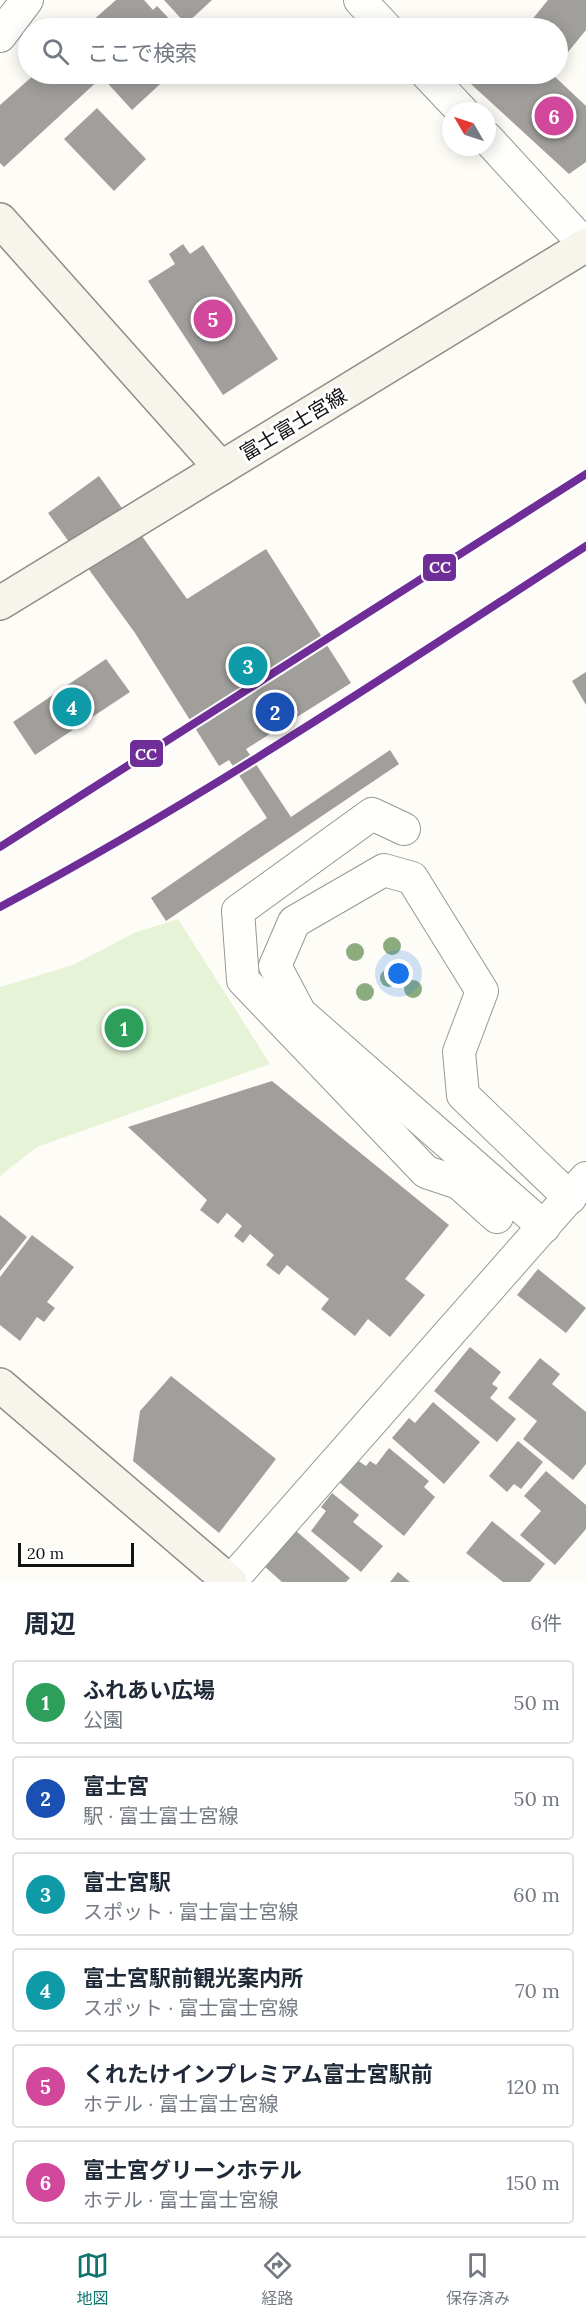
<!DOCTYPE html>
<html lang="ja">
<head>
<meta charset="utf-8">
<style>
  body { margin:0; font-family:Lora,"Noto Sans JP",serif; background:#f6f6f7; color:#1f2937 }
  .compass { position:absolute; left:442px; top:102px; width:54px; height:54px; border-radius:50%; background:#fff; box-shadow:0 3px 15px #0003; rotate:309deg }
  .scale { position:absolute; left:18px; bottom:15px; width:116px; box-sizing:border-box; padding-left:6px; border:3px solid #111; border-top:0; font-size:16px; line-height:21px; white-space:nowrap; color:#111; -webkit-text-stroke:4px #fff; paint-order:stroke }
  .you { position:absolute; left:399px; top:974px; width:21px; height:21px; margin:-15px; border:4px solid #fff; border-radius:50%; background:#1a73e8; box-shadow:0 0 0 9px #1a73e833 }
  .badge { display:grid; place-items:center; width:39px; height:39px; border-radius:50%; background:#0f766e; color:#fff; font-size:20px; font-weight:700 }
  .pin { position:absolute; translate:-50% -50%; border:3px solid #fff; box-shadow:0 2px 6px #0006 }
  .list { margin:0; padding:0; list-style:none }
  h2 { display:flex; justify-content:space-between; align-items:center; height:78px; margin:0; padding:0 24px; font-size:26px }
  h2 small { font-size:20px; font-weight:400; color:#747a83 }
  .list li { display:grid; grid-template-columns:39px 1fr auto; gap:18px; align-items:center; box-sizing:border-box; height:84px; margin:0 12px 12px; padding:0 12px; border:2px solid #e0e1e3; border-radius:6px }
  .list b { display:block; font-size:22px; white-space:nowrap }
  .list p { margin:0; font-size:20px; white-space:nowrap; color:#747a83 }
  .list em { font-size:20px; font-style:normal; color:#747a83 }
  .icon { flex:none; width:33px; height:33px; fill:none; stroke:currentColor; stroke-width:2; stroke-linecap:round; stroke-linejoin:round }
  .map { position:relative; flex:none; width:586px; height:1582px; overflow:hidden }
  .search { position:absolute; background:#fff; box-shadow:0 3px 15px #0003; left:18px; right:18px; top:18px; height:66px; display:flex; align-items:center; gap:15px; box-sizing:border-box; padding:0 21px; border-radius:33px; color:#747a83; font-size:22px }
  .sheet { height:654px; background:#fff }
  nav { display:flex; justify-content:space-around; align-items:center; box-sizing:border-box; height:84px; border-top:2px solid #e0e1e3; background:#fff; font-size:16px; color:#747a83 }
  nav a { display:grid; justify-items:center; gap:3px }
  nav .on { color:#0f766e }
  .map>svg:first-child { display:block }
  .green { fill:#e7f3d7 }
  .building { fill:#a19f9c }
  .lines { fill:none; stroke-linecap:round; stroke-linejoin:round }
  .street-casing { stroke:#979795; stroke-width:34 }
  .secondary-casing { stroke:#8e8d8b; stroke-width:36 }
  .street { stroke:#fffffe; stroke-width:32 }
  .secondary { stroke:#f6f4eb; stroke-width:33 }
  .rail-1-casing { stroke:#fff; stroke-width:12 }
  .rail-1 { stroke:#6f2d98; stroke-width:8 }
  .tree { fill:#8cac80 }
  .labels { text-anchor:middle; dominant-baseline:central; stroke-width:6; stroke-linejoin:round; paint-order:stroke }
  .street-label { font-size:20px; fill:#111; stroke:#fff }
  .line-badge { stroke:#fff; stroke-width:2 }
  .badge-label { font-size:16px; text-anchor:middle; font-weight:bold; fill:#fff }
</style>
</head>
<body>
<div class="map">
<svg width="586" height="1582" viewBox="0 0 586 1582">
  <rect width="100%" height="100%" fill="#fdfcf7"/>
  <polygon class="green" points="178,919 270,1064 37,1147 0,1176 0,987 73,965 134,933"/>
  <g class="building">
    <polygon points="116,0 144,0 153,10 157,6 178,28 84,28"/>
    <polygon points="164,0 212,0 186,24"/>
    <polygon points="548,0 586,0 586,30 564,57 558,52 558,28 526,27"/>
    <polygon points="35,74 171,74 132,110 102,77 4,167 0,163 0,105"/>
    <polygon points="460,74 552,74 586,106 586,162 569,174"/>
    <polygon points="97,108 146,159 114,191 64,139"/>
    <polygon points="183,244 190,254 203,245 278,359 223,395 148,281 175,264 169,254"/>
    <polygon points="99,476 187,599 266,549 351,683 246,749 291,817 390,750 399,764 166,921 151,898 267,818 229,760 219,766 135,633 48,513"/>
    <polygon points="106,659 130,692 35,755 13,722"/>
    <polygon points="586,672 586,705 572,681"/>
    <polygon points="272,1081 449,1225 405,1279 425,1295 390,1337 368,1319 355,1336 321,1309 329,1299 287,1265 279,1275 266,1265 274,1255 250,1234 243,1243 234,1236 242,1226 227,1213 218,1224 200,1210 207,1200 128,1127"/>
    <polygon points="0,1215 27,1237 0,1271"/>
    <polygon points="32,1235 74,1267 47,1302 55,1308 44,1322 37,1317 20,1341 0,1325 0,1277"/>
    <polygon points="538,1269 586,1308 566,1333 517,1295"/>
    <polygon points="470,1347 501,1372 492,1384 498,1388 490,1398 516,1419 497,1442 434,1391"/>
    <polygon points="540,1358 560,1374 552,1384 586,1412 586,1464 573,1480 523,1439 537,1421 508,1398"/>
    <polygon points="171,1376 276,1459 219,1533 133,1461 140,1411"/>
    <polygon points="433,1402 480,1442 444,1484 392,1438 409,1418 415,1423"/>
    <polygon points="518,1441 543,1462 521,1489 514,1484 507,1492 489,1476"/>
    <polygon points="389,1448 429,1481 424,1487 435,1497 404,1536 339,1482 357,1460 366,1466 370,1461 376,1465"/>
    <polygon points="546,1471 586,1505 586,1529 555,1565 520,1535 541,1511 524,1496"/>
    <polygon points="332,1493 359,1515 353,1522 383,1546 361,1572 311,1531 326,1511 321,1507"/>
    <polygon points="492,1521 545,1564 530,1582 503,1582 466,1553"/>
    <polygon points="295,1530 350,1578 346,1582 282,1582 264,1566"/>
    <polygon points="398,1572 410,1582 390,1582"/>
  </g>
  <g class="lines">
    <defs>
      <g id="street">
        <polyline points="360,0 386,28"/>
        <polyline points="0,36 27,0"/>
        <polyline points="427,74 462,111"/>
        <polyline points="487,138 585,245"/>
        <polyline points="404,829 372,814 238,911 243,980 426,1172 459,1183 497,1217"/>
        <polyline points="544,1227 300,1013 275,966 294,922 384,870 412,878 482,991 459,1052 463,1095 570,1198"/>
        <polyline points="230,1582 586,1178"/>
      </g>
      <g id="secondary">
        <polyline points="0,220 221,468"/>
        <polyline points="0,603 586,245"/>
        <polyline points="0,1385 230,1582"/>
      </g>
    </defs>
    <use href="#street" class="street-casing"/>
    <use href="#secondary" class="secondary-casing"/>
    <use href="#street" class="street"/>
    <use href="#secondary" class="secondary"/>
    <defs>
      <g id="rail-1">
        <polyline points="0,847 586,474"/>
        <path d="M0,907C203,799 393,671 586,546"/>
      </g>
    </defs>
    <use href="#rail-1" class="rail-1-casing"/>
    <use href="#rail-1" class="rail-1"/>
  </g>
  <g class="tree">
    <circle cx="392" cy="946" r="9"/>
    <circle cx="355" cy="952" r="9"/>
    <circle cx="389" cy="978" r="9"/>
    <circle cx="413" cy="989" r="9"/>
    <circle cx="365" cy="992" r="9"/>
  </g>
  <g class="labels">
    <g class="street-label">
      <text transform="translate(293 424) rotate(-31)">富士富士宮線</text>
    </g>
  </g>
  <g class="line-badge">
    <rect x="422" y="553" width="35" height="29" rx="6" fill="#6f2d98"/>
    <rect x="129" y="739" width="35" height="29" rx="6" fill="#6f2d98"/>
  </g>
  <g class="badge-label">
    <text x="440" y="573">CC</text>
    <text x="146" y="760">CC</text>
  </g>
</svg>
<svg class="compass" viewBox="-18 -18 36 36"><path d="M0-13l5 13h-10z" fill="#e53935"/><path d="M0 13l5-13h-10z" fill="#747a83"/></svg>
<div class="scale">20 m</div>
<div class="you"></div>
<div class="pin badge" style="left:124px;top:1028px;background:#2e9e5b">1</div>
<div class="pin badge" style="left:275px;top:712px;background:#1a4fb4">2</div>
<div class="pin badge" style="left:248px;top:666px;background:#0f9aa8">3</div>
<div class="pin badge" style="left:72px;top:707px;background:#0f9aa8">4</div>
<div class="pin badge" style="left:213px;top:319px;background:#d1479c">5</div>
<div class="pin badge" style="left:554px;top:116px;background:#d1479c">6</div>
<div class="search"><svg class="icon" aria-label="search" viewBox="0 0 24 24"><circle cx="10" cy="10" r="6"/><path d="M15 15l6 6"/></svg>ここで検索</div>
</div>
<section class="sheet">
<h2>周辺<small>6件</small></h2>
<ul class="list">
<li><span class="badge" style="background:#2e9e5b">1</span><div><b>ふれあい広場</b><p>公園</p></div><em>50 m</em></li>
<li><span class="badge" style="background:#1a4fb4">2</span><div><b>富士宮</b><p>駅 · 富士富士宮線</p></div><em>50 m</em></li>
<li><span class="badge" style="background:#0f9aa8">3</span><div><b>富士宮駅</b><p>スポット · 富士富士宮線</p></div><em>60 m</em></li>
<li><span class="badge" style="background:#0f9aa8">4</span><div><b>富士宮駅前観光案内所</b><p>スポット · 富士富士宮線</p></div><em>70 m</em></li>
<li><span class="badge" style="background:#d1479c">5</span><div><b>くれたけインプレミアム富士宮駅前</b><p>ホテル · 富士富士宮線</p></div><em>120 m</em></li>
<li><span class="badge" style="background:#d1479c">6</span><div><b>富士宮グリーンホテル</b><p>ホテル · 富士富士宮線</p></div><em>150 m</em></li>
</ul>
</section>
<nav>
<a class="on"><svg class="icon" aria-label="map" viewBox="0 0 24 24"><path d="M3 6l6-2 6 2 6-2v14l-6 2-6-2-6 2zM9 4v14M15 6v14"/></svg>地図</a>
<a><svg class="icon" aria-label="directions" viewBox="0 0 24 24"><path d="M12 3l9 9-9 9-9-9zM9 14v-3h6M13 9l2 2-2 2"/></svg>経路</a>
<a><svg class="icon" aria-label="saved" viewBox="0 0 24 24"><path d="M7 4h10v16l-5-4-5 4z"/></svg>保存済み</a>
</nav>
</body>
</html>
